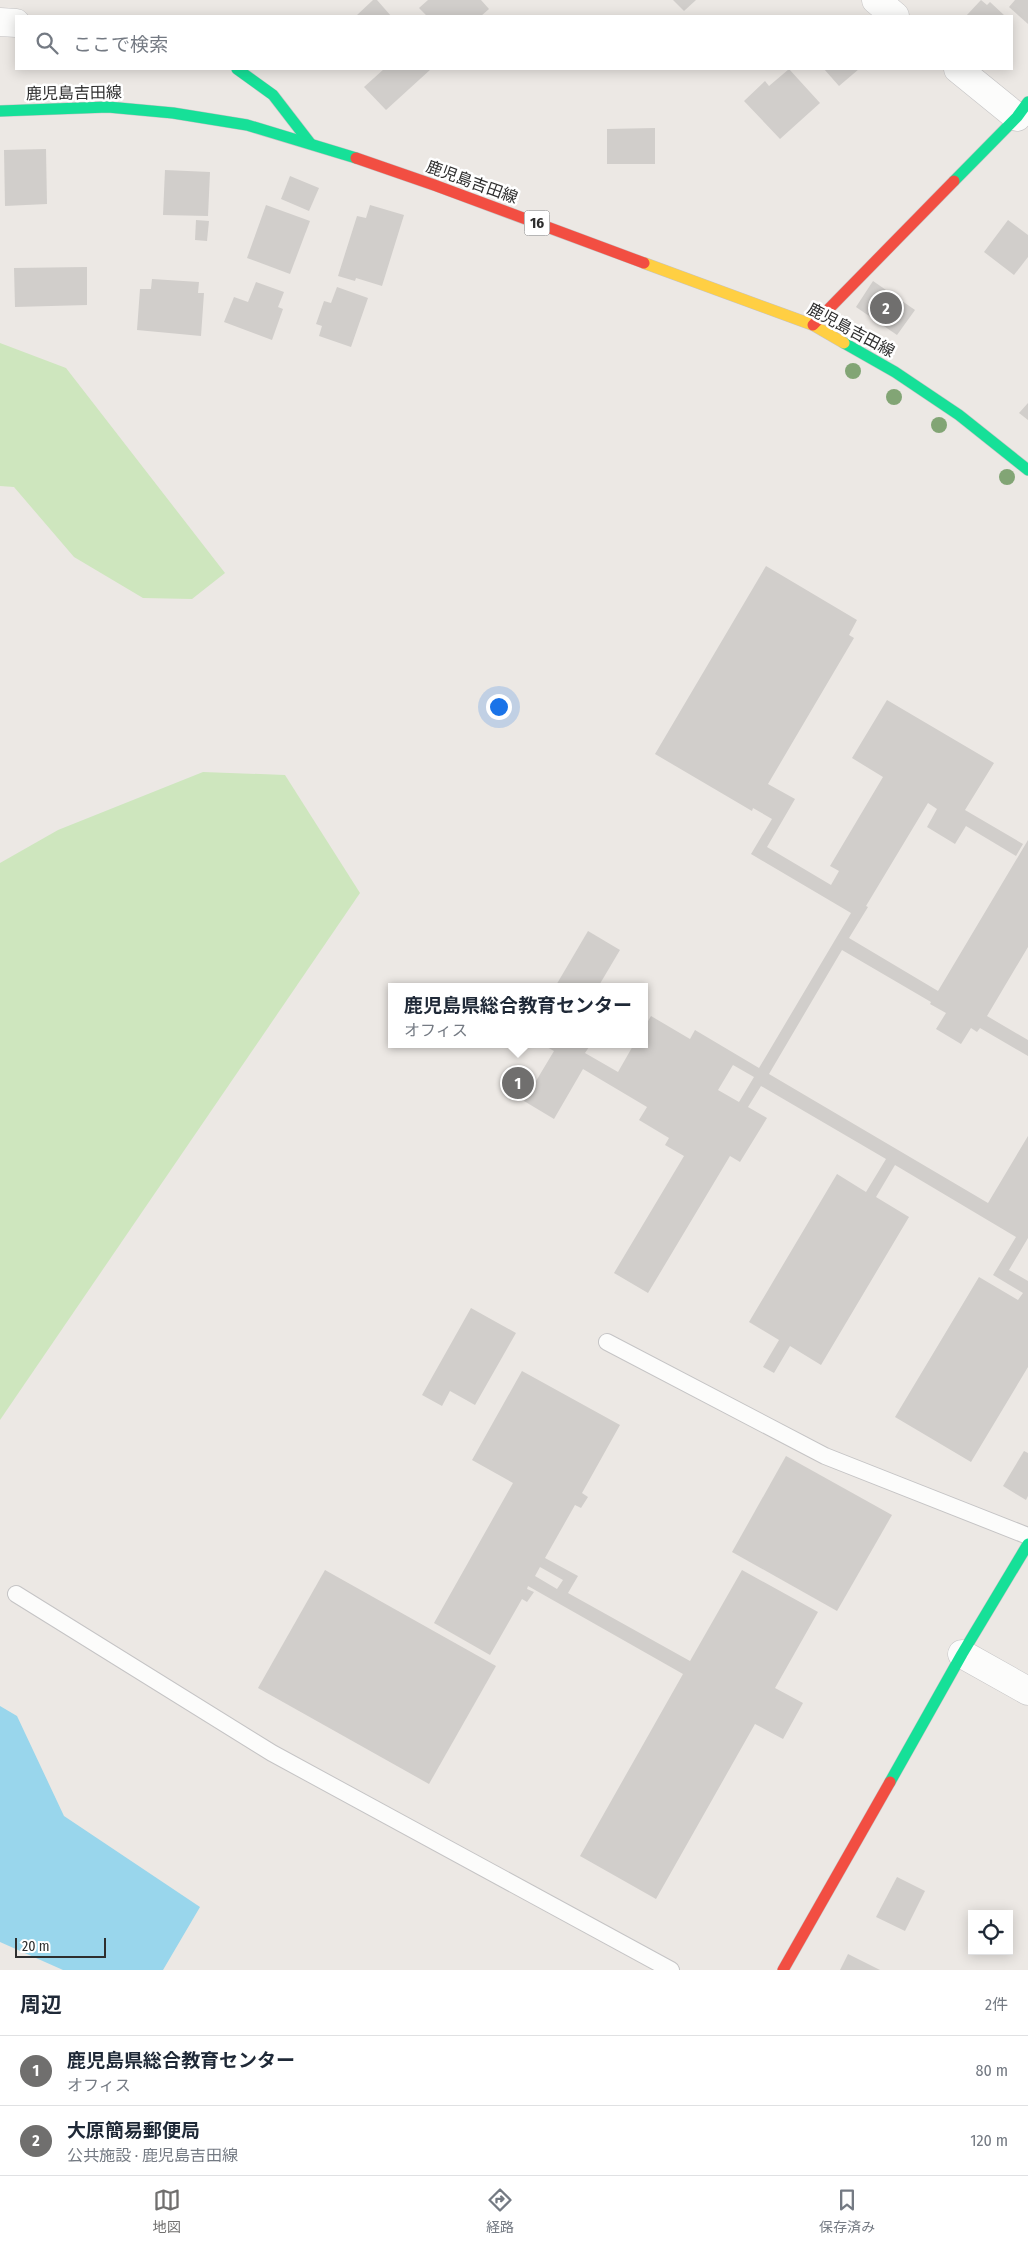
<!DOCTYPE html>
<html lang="ja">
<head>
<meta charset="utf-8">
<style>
  body { margin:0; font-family:"Fira Sans Condensed","Noto Sans JP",sans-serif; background:#f2f2f3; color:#1f2937 }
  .controls { position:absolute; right:15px; bottom:15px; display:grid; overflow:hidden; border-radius:0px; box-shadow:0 2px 12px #0003 }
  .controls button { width:45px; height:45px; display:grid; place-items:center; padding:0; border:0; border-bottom:1px solid #e0e1e3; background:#fff; color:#1f2937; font:25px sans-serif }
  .scale { position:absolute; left:15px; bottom:12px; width:91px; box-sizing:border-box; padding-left:5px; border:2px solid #2e2e2e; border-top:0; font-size:14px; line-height:18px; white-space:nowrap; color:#2e2e2e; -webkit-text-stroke:4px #fff; paint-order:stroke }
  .you { position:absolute; left:498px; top:706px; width:18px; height:18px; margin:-12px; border:4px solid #fff; border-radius:50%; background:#1a73e8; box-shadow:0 0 0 8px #1a73e833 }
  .badge { display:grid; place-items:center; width:32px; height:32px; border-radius:50%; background:#706f6e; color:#fff; font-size:16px; font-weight:700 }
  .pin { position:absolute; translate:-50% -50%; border:2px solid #fff; box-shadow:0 1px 5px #0006 }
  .popup { position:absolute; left:388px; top:983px; width:260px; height:65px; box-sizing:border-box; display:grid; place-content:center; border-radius:0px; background:#fff; filter:drop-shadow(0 1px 4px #0005); font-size:16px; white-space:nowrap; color:#747a83 }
  .popup b { font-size:19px; color:#1f2937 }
  .popup::after { content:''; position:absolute; left:50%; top:100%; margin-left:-10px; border:10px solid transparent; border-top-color:#fff }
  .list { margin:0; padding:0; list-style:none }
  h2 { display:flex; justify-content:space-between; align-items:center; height:65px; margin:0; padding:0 20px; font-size:21px }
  h2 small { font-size:16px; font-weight:400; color:#747a83 }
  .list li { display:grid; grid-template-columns:32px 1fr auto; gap:15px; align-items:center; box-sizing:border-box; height:70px; padding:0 20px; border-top:1px solid #e0e1e3 }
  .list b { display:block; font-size:19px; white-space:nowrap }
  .list p { margin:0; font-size:16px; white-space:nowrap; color:#747a83 }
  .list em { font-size:16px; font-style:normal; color:#747a83 }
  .icon { flex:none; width:28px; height:28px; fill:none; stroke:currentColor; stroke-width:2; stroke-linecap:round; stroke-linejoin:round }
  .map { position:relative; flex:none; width:1028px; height:1970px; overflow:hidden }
  .search { position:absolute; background:#fff; box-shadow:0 2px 12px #0003; left:15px; right:15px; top:15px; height:55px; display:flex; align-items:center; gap:12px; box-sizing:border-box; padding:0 18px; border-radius:0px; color:#747a83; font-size:19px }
  .sheet { height:205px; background:#fff }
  nav { display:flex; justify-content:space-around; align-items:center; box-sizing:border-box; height:70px; border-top:1px solid #e0e1e3; background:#fff; font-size:14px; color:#747a83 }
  nav a { display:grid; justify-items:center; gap:2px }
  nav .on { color:#706f6e }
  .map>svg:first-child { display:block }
  .green { fill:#cee6be }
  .water { fill:#99d6ec }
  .building { fill:#d1cecb; fill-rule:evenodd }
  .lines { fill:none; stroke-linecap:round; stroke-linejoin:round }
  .lane-casing { stroke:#c5c4c5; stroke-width:18 }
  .street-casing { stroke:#c5c4c5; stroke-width:29 }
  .fast-casing { stroke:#c5c4c5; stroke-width:12 }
  .slow-casing { stroke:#c5c4c5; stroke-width:12 }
  .jam-casing { stroke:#c5c4c5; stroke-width:12 }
  .lane { stroke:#fcfcfb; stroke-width:16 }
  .street { stroke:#fcfcfb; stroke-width:28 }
  .fast { stroke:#16e098; stroke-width:11 }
  .slow { stroke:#ffcf43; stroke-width:11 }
  .jam { stroke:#f24e42; stroke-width:11 }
  .tree { fill:#82a575 }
  .labels { text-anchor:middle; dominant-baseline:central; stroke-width:5; stroke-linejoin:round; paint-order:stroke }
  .shield { fill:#fff; stroke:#6d6d6d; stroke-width:1 }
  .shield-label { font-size:15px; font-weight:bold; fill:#2e2e2e }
  .street-label { font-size:16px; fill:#2e2e2e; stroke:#fff }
</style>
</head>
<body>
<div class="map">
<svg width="1028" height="1970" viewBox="0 0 1028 1970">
  <rect width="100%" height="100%" fill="#ece8e4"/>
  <g class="green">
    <polygon points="0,343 66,368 225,573 192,599 143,598 74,557 14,487 0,486"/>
    <polygon points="203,772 285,775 360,893 0,1420 0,863 58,830"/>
  </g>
  <polygon class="water" points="0,1706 17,1716 64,1816 200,1907 163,1970 63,1970 0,1942"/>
  <g class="building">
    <polygon points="373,0 377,0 391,16 356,16"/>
    <polygon points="428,0 481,0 489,9 481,16 424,16 426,15 419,8"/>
    <polygon points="673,0 696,0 684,11"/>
    <polygon points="981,0 987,5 990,2 1005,16 966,16"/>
    <polygon points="1015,0 1028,0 1028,24 1009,7"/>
    <polygon points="384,69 431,69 386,110 364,87"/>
    <polygon points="789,69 820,103 780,139 744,101 765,81 769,86"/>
    <polygon points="824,69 859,69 839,86"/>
    <polygon points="655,128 655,164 607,164 607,129"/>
    <polygon points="46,149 47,204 5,206 4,150"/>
    <polygon points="165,170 210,172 208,216 163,215"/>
    <polygon points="290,176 319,188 309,211 281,199"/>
    <polygon points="266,205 310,221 290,274 247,258"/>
    <polygon points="370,205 404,215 382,286 356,278 355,281 338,276 357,216 366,218"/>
    <polygon points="196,220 209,221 207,241 195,240"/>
    <polygon points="1008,220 1028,235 1028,257 1014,275 984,252"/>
    <polygon points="87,267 87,305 15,307 14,268"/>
    <polygon points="152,279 199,282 198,293 204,293 201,336 137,330 140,289 151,289"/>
    <polygon points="873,281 915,310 897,335 856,307"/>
    <polygon points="256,282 284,292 278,307 283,309 272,340 224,322 234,297 248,302"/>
    <polygon points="337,287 368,298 351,347 319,336 322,326 316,324 324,301 331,303"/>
    <polygon points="1028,403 1028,420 1019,413"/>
    <path d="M766,566L857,620L849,635L854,638L768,784L795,799L767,847L831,885L839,871L830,866L883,777L852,758L887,700L994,763L965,810L1023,844L1016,856L966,826L955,844L927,827L937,809L928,803L866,906L868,907L849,938L938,991L1028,840V947L987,1016L1028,1040V1056L980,1028L977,1032L971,1028L961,1044L936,1029L946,1013L930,1004L931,1002L842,950L769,1074L988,1203L1028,1136V1238L1009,1270L1028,1281V1367L971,1462L895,1417L979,1277L1018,1300L1023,1293L993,1275L1016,1237L895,1165L876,1197L909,1217L821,1365L790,1346L774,1373L763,1367L779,1340L749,1322L837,1174L866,1192L886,1159L761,1086L748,1107L767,1118L740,1162L730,1156L648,1293L614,1273L684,1156L665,1145L669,1138L639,1120L647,1107L583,1069L554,1119L524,1101L554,1051L545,1046L546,1044H591L585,1053L618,1072L634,1044H644V1028L651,1016L690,1039L695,1030L759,1068L851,913L751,854L772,819L753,808L752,811L655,754ZM733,1065L754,1077L739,1102L718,1090Z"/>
    <polygon points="588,931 620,950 598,987 555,987"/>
    <polygon points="471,1308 516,1333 475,1405 450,1391 442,1406 422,1395"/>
    <path d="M522,1371L620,1425L582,1493L588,1497L581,1508L575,1505L545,1558L578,1576L568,1593L690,1661L742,1570L818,1612L775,1688L803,1703L783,1739L755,1724L656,1899L580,1856L683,1674L528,1586L527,1589L534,1592L527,1602L522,1599L490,1655L434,1623L513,1483L472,1460ZM540,1567L563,1580L557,1589L535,1576Z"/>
    <polygon points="1024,1451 1028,1453 1028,1496 1026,1500 1003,1486"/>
    <polygon points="786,1456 892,1515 837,1611 732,1552"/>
    <polygon points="325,1570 496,1666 429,1784 258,1688"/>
    <polygon points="897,1877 925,1891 905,1931 876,1917"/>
    <polygon points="848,1954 880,1970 840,1970"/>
  </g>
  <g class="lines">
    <defs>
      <g id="lane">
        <polyline points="607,1342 825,1456 1028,1536"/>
        <polyline points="16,1594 272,1753 671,1970"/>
      </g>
      <g id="street">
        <polyline points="876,0 895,16"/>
        <polyline points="0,22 16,23"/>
        <polyline points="958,69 1017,117"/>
        <polyline points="962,1654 1028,1691"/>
      </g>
      <g id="fast">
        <polyline points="237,69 273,95 310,143"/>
        <polyline points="0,111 108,107 173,113 247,125 356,158"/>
        <polyline points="954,181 1017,117 1028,102"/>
        <polyline points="844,343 895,372 959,415 1028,470"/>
        <polyline points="890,1782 962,1654 1028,1544"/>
      </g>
      <polyline id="slow" points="644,263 813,325 844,343"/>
      <g id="jam">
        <polyline points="356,158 434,185 644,263"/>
        <polyline points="813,325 954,181"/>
        <polyline points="783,1970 890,1782"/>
      </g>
    </defs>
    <use href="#lane" class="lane-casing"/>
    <use href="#street" class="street-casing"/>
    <use href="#fast" class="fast-casing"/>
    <use href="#slow" class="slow-casing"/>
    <use href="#jam" class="jam-casing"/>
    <use href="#lane" class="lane"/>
    <use href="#street" class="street"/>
    <use href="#fast" class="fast"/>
    <use href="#slow" class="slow"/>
    <use href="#jam" class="jam"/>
  </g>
  <g class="tree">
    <circle cx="853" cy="371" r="8"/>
    <circle cx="894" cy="397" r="8"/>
    <circle cx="939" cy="425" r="8"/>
    <circle cx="1007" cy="477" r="8"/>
  </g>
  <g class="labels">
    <rect class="shield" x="524.5" y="210.5" width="25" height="25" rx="4"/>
    <g class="shield-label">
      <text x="537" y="223">16</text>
    </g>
    <g class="street-label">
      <text transform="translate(74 93) rotate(-1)">鹿児島吉田線</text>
      <text transform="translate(472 182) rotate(20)">鹿児島吉田線</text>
      <text transform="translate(851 330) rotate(28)">鹿児島吉田線</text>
    </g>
  </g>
</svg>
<div class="controls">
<button><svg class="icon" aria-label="locate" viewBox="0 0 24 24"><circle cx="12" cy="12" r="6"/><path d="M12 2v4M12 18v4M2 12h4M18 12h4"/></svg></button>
</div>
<div class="scale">20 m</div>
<div class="you"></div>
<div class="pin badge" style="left:518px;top:1083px">1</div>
<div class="popup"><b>鹿児島県総合教育センター</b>オフィス</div>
<div class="pin badge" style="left:886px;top:308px">2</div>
<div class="search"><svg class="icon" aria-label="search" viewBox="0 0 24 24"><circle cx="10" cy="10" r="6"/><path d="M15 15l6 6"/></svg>ここで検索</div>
</div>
<section class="sheet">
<h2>周辺<small>2件</small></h2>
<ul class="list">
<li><span class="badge">1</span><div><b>鹿児島県総合教育センター</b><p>オフィス</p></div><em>80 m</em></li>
<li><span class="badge">2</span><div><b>大原簡易郵便局</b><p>公共施設 · 鹿児島吉田線</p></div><em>120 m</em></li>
</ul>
</section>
<nav>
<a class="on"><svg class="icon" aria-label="map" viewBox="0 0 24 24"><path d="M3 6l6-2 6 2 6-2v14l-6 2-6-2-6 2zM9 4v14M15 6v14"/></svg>地図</a>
<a><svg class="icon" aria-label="directions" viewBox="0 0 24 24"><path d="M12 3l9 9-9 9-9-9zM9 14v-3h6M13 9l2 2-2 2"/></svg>経路</a>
<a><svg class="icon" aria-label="saved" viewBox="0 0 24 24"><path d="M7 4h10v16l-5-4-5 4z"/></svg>保存済み</a>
</nav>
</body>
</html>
